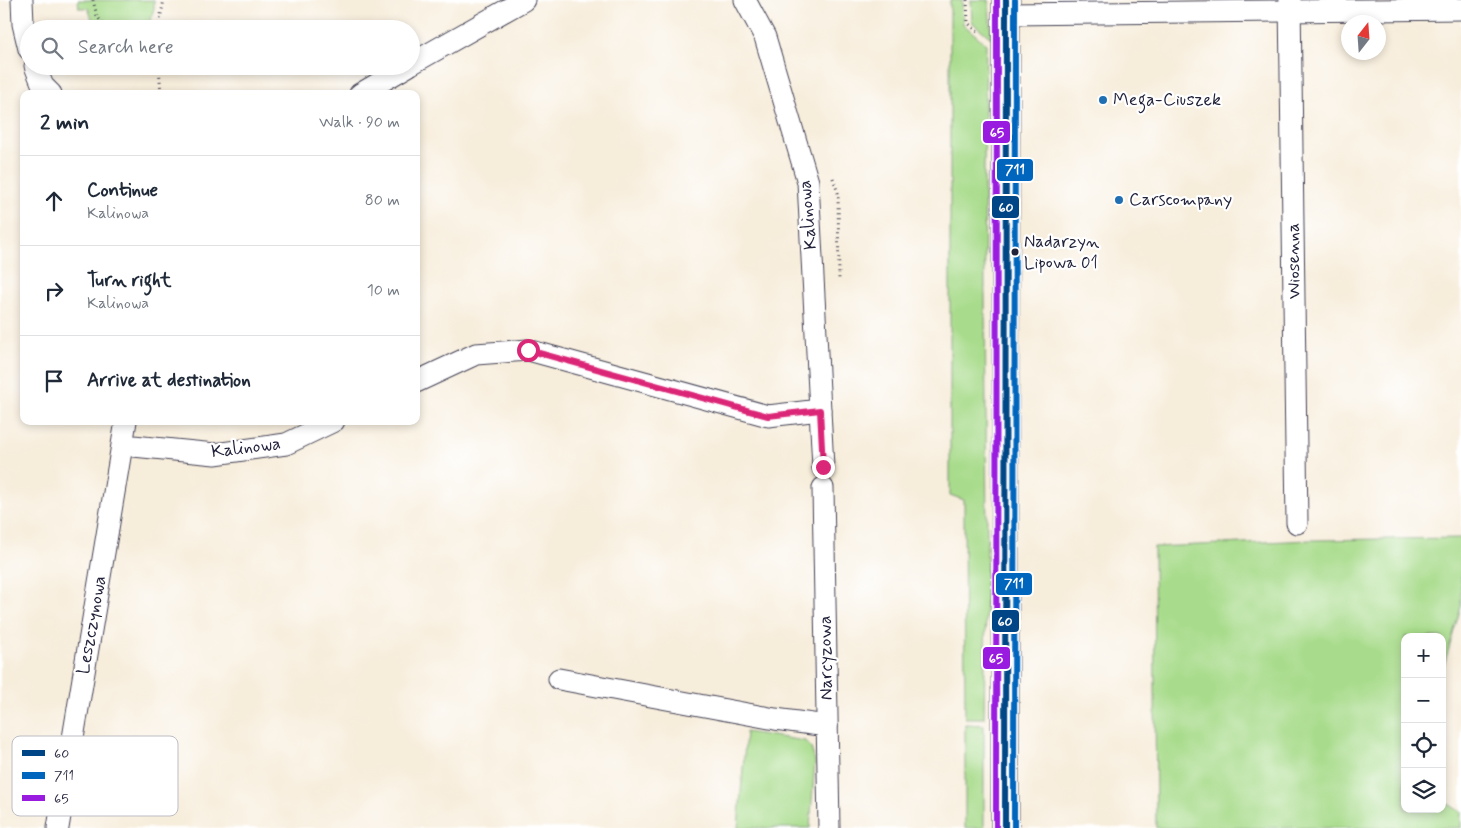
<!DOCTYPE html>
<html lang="en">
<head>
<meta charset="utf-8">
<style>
  body { margin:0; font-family:Mynerve,sans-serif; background:#f2f2f3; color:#1f2937 }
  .controls { position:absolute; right:15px; bottom:15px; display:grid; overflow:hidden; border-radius:10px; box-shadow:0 2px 8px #0003 }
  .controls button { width:45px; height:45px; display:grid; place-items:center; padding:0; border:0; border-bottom:1px solid #e0e1e3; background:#fff; color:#1f2937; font:25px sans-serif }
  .compass { position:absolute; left:1341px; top:15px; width:45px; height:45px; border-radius:50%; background:#fff; box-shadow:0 2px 8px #0003; rotate:17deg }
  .stop { position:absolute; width:15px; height:15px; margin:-11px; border:4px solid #db2777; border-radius:50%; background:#fff }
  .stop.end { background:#db2777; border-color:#fff; box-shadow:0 1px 5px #0008 }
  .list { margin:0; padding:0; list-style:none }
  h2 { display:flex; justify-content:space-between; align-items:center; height:65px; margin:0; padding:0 20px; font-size:21px }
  h2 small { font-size:16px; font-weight:400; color:#747a83 }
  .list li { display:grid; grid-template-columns:32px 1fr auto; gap:15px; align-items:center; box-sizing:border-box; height:90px; padding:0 20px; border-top:1px solid #e0e1e3 }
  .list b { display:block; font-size:19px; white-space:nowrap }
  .list p { margin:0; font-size:16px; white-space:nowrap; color:#747a83 }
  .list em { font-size:16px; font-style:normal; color:#747a83 }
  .icon { flex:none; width:28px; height:28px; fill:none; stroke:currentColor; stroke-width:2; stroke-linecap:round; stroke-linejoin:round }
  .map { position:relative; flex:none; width:1461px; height:828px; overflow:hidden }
  .search { position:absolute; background:#fff; box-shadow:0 2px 8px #0003; left:20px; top:20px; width:400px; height:55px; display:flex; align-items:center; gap:12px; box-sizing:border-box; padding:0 18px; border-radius:28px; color:#747a83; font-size:19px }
  .panel { position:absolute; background:#fff; box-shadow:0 2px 8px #0003; left:20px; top:90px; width:400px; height:335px; border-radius:10px }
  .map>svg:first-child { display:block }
  .green { fill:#a8db8b; stroke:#657e63 }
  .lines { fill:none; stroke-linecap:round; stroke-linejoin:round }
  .minor-casing { stroke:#424053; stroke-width:23 }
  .tertiary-casing { stroke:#424053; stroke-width:29 }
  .path { stroke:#424053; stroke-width:3; stroke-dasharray:1 4; stroke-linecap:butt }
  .minor { stroke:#fff; stroke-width:21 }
  .tertiary { stroke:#fff; stroke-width:28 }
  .bus-1-casing { stroke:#fff; stroke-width:10 }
  .bus-2-casing { stroke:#fff; stroke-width:10 }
  .bus-3-casing { stroke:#fff; stroke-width:10 }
  .bus-1 { stroke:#004687; stroke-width:6 }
  .bus-2 { stroke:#0065bd; stroke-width:6 }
  .bus-3 { stroke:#991bdf; stroke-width:6 }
  .route { stroke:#db2777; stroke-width:6 }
  .poi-dot { fill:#1f6fb2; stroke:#fff; stroke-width:2 }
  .bus-dot { fill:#22223b; stroke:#fff; stroke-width:2 }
  .labels { text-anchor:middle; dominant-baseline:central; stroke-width:4.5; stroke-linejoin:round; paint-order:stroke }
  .bus-label { font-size:17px; fill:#22223b; stroke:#fff; text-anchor:start }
  .poi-label { font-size:18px; fill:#22223b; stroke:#fff; text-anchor:start }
  .street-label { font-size:18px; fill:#22223b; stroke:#fff }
  .key { fill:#fff; stroke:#bdbdc4; stroke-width:1 }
  .key-label { font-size:14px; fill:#22223b }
  .line-badge { stroke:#fff; stroke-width:2 }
  .badge-label { font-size:14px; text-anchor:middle; font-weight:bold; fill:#fff }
</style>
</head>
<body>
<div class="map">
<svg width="1461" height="828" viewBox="0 0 1461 828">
  <rect width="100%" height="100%" fill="#fff"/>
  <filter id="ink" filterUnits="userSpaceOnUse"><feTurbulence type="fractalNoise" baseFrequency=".02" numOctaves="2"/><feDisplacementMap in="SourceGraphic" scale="10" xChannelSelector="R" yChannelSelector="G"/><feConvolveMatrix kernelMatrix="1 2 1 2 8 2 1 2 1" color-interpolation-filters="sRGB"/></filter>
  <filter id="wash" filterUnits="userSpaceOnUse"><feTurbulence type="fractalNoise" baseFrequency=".0096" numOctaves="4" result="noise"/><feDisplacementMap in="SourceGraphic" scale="20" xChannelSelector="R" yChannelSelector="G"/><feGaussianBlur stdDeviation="1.12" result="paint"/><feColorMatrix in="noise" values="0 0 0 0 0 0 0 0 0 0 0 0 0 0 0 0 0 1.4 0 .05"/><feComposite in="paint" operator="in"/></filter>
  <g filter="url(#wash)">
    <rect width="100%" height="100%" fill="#f7eddb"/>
    <g class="green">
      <polygon points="78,0 154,0 154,9 147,29 85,29 93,22 88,8 79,8"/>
      <polygon points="950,0 962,0 963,24 986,44 984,170 987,540 984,718 965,718 964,500 950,495"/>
      <polygon points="971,0 989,0 991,38 972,22"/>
      <polygon points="1461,538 1461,607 1442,672 1442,637 1405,637 1405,809 1442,809 1442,800 1461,812 1461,828 1156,828 1154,547 1310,540"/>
      <polygon points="965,724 984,725 984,828 965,828"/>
      <polygon points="746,732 805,741 811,748 815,761 810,828 738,828"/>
    </g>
  </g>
  <g filter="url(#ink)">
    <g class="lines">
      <defs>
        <g id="minor">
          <polyline points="22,0 23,24 29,49"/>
          <polyline points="745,0 765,37 808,182 823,467"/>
          <polyline points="1290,0 1297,523"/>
          <polyline points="1006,14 1461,9"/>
          <polyline points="411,64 524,0"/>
          <polyline points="35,66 43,86 51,94"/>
          <polyline points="360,94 408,66"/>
          <polyline points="416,382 476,354 528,350 768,416 820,410"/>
          <polyline points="123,445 215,454 286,444 334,421"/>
          <polyline points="823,488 829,828"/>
          <polyline points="559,679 775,719 827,726"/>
          <polyline points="58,828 126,421"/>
        </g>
        <polyline id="tertiary" points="1005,828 1006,0"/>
      </defs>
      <use href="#minor" class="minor-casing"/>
      <use href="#tertiary" class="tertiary-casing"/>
      <g class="path">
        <polyline points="93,0 97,16 106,29"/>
        <polyline points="967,0 968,23 980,34"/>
        <polyline points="158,29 164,0"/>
        <polyline points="159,66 161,94"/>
        <polyline points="833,178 838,193 839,281"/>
      </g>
      <use href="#minor" class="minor"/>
      <use href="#tertiary" class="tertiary"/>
      <defs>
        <polyline id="bus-1" points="1005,828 1006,0"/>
        <polyline id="bus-2" points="1014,828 1015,0"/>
        <polyline id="bus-3" points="996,828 997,0"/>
      </defs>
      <use href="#bus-1" class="bus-1-casing"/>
      <use href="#bus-2" class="bus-2-casing"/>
      <use href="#bus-3" class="bus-3-casing"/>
      <use href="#bus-1" class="bus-1"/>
      <use href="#bus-2" class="bus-2"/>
      <use href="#bus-3" class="bus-3"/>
    </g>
  </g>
  <g class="lines" filter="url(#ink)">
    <polyline class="route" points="528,350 768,416 820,410 823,467"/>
  </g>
  <g class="poi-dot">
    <circle cx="1103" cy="100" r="5"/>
    <circle cx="1119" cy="200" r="5"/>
  </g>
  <circle class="bus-dot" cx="1015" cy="252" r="4.5"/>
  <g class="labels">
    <g class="bus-label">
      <text x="1024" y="242">Nadarzyn<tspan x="1024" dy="21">Lipowa 01</tspan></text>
    </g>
    <g class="poi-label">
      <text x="1113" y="100">Mega-Ciuszek</text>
      <text x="1129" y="200">Carscompany</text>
    </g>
    <g class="street-label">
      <text transform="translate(808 215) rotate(-95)">Kalinowa</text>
      <text transform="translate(1294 261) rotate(-91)">Wiosenna</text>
      <text transform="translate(246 448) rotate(-7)">Kalinowa</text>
      <text transform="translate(92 625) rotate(-80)">Leszczynowa</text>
      <text transform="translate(826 658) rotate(-91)">Narcyzowa</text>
    </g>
  </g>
  <rect x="12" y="736" width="166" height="80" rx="8" class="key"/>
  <rect x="22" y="750" width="23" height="6" fill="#004687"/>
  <rect x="22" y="772" width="23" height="7" fill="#0065bd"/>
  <rect x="22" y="795" width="23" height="6" fill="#991bdf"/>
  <g class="key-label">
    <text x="54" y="758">60</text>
    <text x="54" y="780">711</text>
    <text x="54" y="803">65</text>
  </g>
  <g class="line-badge">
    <rect x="982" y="120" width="29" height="24" rx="5" fill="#991bdf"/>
    <rect x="996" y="158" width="38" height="24" rx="5" fill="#0065bd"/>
    <rect x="991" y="195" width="29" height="24" rx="5" fill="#004687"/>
    <rect x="995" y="572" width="38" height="24" rx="5" fill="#0065bd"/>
    <rect x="991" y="609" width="29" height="24" rx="5" fill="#004687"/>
    <rect x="982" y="646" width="29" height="24" rx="5" fill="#991bdf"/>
  </g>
  <g class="badge-label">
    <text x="997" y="137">65</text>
    <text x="1015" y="174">711</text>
    <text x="1006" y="212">60</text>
    <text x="1014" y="588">711</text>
    <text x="1005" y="626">60</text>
    <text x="996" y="663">65</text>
  </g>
</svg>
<div class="controls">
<button>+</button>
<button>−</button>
<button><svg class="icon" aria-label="locate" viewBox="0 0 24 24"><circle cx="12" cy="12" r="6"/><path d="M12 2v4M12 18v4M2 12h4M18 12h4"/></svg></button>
<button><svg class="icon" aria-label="layers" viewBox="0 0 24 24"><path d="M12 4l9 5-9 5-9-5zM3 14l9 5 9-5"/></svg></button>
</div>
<svg class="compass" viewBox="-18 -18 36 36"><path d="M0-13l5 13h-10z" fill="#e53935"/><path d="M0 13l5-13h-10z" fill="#747a83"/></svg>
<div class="stop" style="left:528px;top:350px"></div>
<div class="stop end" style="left:823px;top:467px"></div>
<div class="search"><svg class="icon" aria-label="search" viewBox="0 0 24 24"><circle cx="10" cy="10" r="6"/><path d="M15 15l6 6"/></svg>Search here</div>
<section class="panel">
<h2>2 min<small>Walk · 90 m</small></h2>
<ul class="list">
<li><svg class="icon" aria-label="ahead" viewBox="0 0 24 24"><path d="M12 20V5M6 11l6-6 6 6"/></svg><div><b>Continue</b><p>Kalinowa</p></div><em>80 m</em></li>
<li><svg class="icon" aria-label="right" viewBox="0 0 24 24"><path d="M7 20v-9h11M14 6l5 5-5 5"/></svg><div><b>Turn right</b><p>Kalinowa</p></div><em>10 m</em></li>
<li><svg class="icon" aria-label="arrive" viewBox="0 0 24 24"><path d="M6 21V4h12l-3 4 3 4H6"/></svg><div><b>Arrive at destination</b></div></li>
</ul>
</section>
</div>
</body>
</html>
